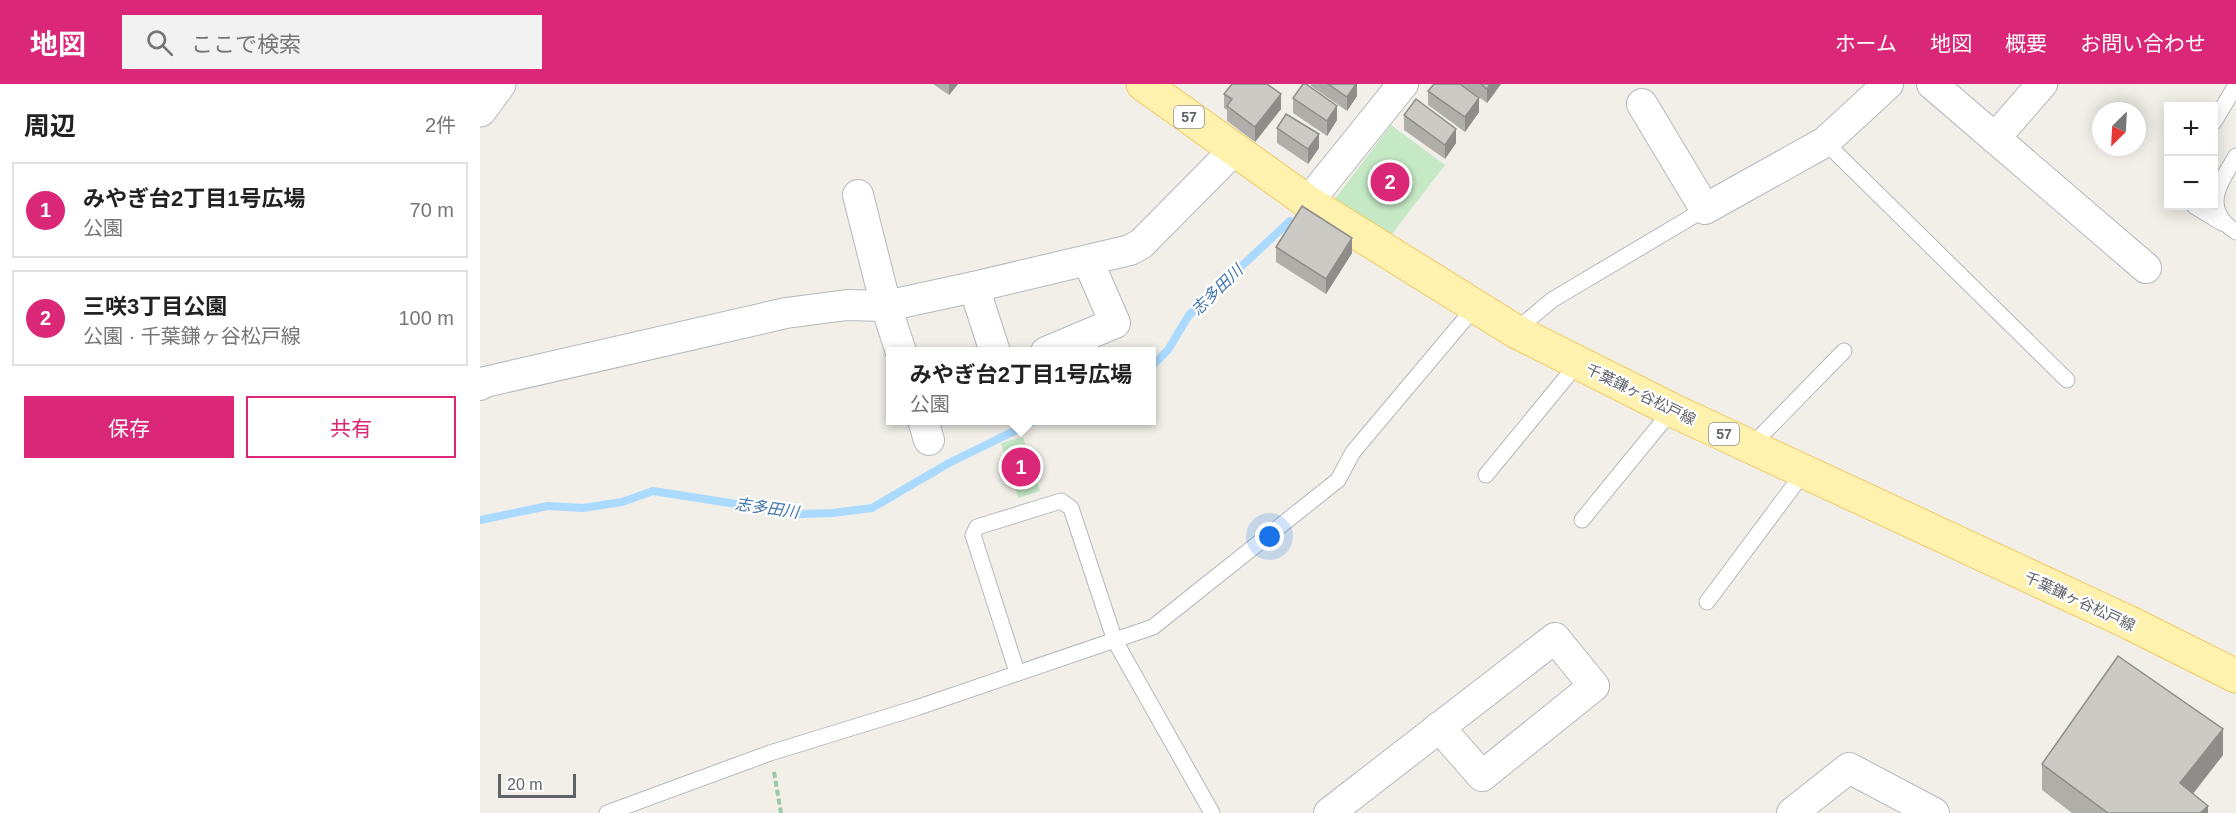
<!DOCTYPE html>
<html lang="ja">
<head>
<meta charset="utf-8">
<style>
  body { margin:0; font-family:Arial,"Noto Sans JP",sans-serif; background:#f2f2f2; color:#222 }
  .controls { position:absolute; right:18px; top:18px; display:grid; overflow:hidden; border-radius:0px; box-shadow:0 3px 15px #0003 }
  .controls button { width:54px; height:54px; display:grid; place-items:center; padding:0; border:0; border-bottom:2px solid #e0e0e0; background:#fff; color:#222; font:30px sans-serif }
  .compass { position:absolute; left:1612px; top:18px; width:54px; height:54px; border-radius:50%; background:#fff; box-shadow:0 3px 15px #0003; rotate:204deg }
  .scale { position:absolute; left:18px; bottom:15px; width:78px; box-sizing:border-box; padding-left:6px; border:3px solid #5f6368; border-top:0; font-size:16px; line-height:21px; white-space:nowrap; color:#5f6368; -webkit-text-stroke:4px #fff; paint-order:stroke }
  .you { position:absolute; left:790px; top:453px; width:21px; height:21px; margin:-15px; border:4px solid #fff; border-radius:50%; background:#1a73e8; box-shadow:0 0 0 9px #1a73e833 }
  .badge { display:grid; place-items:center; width:39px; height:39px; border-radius:50%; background:#db2777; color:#fff; font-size:20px; font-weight:700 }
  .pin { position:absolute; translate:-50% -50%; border:3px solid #fff; box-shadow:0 2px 6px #0006 }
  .popup { position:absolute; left:406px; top:263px; width:270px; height:78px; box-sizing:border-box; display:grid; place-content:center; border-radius:0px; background:#fff; filter:drop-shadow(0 2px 4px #0005); font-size:20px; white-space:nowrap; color:#767676 }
  .popup b { font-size:22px; color:#222 }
  .popup::after { content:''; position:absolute; left:50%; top:100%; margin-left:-12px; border:12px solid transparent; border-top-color:#fff }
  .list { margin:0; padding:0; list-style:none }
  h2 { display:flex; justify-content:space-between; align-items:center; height:78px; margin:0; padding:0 24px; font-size:26px }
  h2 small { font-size:20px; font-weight:400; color:#767676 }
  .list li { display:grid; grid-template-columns:39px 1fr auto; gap:18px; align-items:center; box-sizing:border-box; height:96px; margin:0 12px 12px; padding:0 12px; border:2px solid #e0e0e0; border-radius:0px }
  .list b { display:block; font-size:22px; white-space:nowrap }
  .list p { margin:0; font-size:20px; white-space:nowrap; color:#767676 }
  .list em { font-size:20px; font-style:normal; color:#767676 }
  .actions { display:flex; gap:12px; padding:18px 24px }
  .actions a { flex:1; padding:14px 0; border:2px solid #db2777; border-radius:0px; text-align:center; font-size:21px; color:#db2777 }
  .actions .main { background:#db2777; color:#fff }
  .icon { flex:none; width:33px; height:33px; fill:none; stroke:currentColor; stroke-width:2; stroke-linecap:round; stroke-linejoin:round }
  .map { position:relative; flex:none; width:1756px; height:729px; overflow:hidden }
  header { display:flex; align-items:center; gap:36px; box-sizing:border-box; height:84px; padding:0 30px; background:#db2777; color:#fff }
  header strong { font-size:28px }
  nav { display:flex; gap:33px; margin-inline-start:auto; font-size:21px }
  .search { width:420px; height:54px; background:#f2f2f2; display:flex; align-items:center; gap:15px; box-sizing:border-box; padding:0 21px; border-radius:0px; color:#767676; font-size:22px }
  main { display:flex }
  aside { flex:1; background:#fff }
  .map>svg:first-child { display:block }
  .green { fill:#c5e8c5 }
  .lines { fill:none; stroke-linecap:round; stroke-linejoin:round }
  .stream { stroke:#aadaff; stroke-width:8 }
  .service-casing { stroke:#b5b8bc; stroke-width:17 }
  .minor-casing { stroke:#b5b8bc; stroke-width:32 }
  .tertiary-casing { stroke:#b5b8bc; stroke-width:35 }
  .primary-casing { stroke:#f2c960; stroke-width:35 }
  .path { stroke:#9cc7a9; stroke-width:4; stroke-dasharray:6 3; stroke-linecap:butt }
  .service { stroke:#fff; stroke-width:15 }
  .minor { stroke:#fff; stroke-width:30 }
  .tertiary { stroke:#fff; stroke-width:33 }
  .primary { stroke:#fff2af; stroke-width:33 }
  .wall { fill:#afaea9 }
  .shaded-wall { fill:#8f8d8a }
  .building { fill:#cccac5; stroke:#8f8d8a; stroke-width:1.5 }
  .labels { text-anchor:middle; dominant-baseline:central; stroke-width:4.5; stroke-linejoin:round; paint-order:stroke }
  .shield { fill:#fff; stroke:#8f9295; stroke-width:1.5 }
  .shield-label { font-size:14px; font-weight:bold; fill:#5f6368 }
  .street-label { font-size:15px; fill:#5f6368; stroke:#fff }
  .water-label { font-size:16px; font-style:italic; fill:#4174aa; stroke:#fff }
</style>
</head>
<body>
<header>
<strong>地図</strong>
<div class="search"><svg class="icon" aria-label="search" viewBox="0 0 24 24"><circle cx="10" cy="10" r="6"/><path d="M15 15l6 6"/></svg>ここで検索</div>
<nav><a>ホーム</a><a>地図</a><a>概要</a><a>お問い合わせ</a></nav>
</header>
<main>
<aside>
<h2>周辺<small>2件</small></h2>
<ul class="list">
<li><span class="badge">1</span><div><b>みやぎ台2丁目1号広場</b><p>公園</p></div><em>70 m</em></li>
<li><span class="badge">2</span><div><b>三咲3丁目公園</b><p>公園 · 千葉鎌ヶ谷松戸線</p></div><em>100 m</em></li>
</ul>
<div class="actions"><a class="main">保存</a><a>共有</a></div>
</aside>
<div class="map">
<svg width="1756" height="729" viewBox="0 0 1756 729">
  <rect width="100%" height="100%" fill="#f1efe8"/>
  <g class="green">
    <polygon points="911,41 965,81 911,151 855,115"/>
    <polygon points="543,353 560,407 538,414 521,359"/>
  </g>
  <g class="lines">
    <g class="stream">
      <polyline points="672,282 688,266 709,231 810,137"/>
      <polyline points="0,436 68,422 103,424 142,418 173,407 320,430 353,429 392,424 469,379 557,336"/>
    </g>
    <defs>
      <g id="service">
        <polyline points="1734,38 1756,1"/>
        <polyline points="1345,58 1587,296"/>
        <path d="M1756,72C1739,101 1721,125 1756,148"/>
        <polyline points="1714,122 1742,139"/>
        <polyline points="1035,247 1072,216 1225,125"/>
        <polyline points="1271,362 1364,267"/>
        <polyline points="1006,391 1098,279"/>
        <polyline points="1102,436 1192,326"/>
        <polyline points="1227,518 1324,388"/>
        <polyline points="537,588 493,451 497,443 581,417 591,424 635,557 732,729"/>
        <polyline points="127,729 290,669 436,624 673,543 858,396 873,368 995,223"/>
      </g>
      <g id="minor">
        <polyline points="1452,0 1666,184"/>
        <polyline points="1162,20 1225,125 1345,58 1408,0"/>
        <polyline points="1515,54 1562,0"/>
        <polyline points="378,111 406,222 421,268"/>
        <polyline points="828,118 923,0"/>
        <polyline points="494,203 515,268"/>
        <polyline points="566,268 635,239 608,177"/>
        <polyline points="0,301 5,298 306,229 367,221 406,222 494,203 650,166 661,160 754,66"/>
        <polyline points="443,336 449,356"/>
        <polyline points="849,729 1075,554 1114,602 1002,692 959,643"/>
        <polyline points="1312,729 1369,684 1454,729"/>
      </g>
      <polyline id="tertiary" points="0,26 19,0"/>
      <polyline id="primary" points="663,0 828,118 1035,247 1192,326 1648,538 1756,592"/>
    </defs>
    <use href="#service" class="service-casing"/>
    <use href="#minor" class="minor-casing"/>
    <use href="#tertiary" class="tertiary-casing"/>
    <use href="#primary" class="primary-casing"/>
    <polyline class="path" points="294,688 301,729"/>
    <use href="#service" class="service"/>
    <use href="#minor" class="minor"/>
    <use href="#tertiary" class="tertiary"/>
    <use href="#primary" class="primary"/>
  </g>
  <g class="wall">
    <polygon points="453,0 478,0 469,11"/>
    <polygon points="831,0 877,0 877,12 867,27 831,2"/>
    <polygon points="981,0 1021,0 1007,19"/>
    <polygon points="948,7 999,28 985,48 948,21"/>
    <polygon points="744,10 801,25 775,58 747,37 747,26 744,24"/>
    <polygon points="813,14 857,36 847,52 813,29"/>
    <polygon points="924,31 976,59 965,75 924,46"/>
    <polygon points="797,44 839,64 828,80 797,59"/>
    <polygon points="796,163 872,169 846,210 796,178"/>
    <polygon points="1743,671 1713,710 1728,729 1592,729 1562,706 1562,680"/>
  </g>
  <g class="shaded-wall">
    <polygon points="469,0 478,0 469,11"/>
    <polygon points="876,0 877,0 877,12 867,27 867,13"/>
    <polygon points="1010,0 1021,0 1007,19 1007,5"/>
    <polygon points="801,10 801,25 775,58 775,43"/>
    <polygon points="999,14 999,28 985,48 985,33"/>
    <polygon points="857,22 857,36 847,52 847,37"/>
    <polygon points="976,45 976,59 965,75 965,61"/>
    <polygon points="839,50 839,64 828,80 828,65"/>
    <polygon points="872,154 872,169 846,210 846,195"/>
    <polygon points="1743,645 1743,671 1700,726 1700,699"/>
    <polygon points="1728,722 1728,729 1720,729"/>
  </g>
  <g class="building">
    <polygon points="752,0 787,0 801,10 775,43 747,22 752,15 744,10"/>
    <polygon points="823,0 826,0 857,22 847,37 813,14"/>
    <polygon points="848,0 876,0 867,13"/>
    <polygon points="954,0 980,0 999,14 985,33 948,7"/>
    <polygon points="1001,0 1010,0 1007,5"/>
    <polygon points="936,15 976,45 965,61 924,31"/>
    <polygon points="806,30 839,50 828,65 797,44"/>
    <polygon points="822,122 872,154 846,195 796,163"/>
    <polygon points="1638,572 1743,645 1700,699 1728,722 1720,729 1628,729 1562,680"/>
  </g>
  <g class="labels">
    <g class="shield">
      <rect x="694" y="22" width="30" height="22" rx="4.5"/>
      <rect x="1229" y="339" width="30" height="22" rx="4.5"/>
    </g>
    <g class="shield-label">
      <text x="709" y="33">57</text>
      <text x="1244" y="350">57</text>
    </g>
    <g class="street-label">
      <text transform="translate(1161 310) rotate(26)">千葉鎌ヶ谷松戸線</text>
      <text transform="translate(1600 517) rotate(25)">千葉鎌ヶ谷松戸線</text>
    </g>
    <g class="water-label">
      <text transform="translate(737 206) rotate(-44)">志多田川</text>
      <text transform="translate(287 424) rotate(8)">志多田川</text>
    </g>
  </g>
</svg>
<div class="controls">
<button>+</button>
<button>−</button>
</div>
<svg class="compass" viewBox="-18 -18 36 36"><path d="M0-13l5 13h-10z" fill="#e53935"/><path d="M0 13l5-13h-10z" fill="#767676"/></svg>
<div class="scale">20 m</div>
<div class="you"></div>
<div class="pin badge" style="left:541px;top:383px">1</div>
<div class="popup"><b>みやぎ台2丁目1号広場</b>公園</div>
<div class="pin badge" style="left:910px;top:98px">2</div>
</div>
</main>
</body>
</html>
